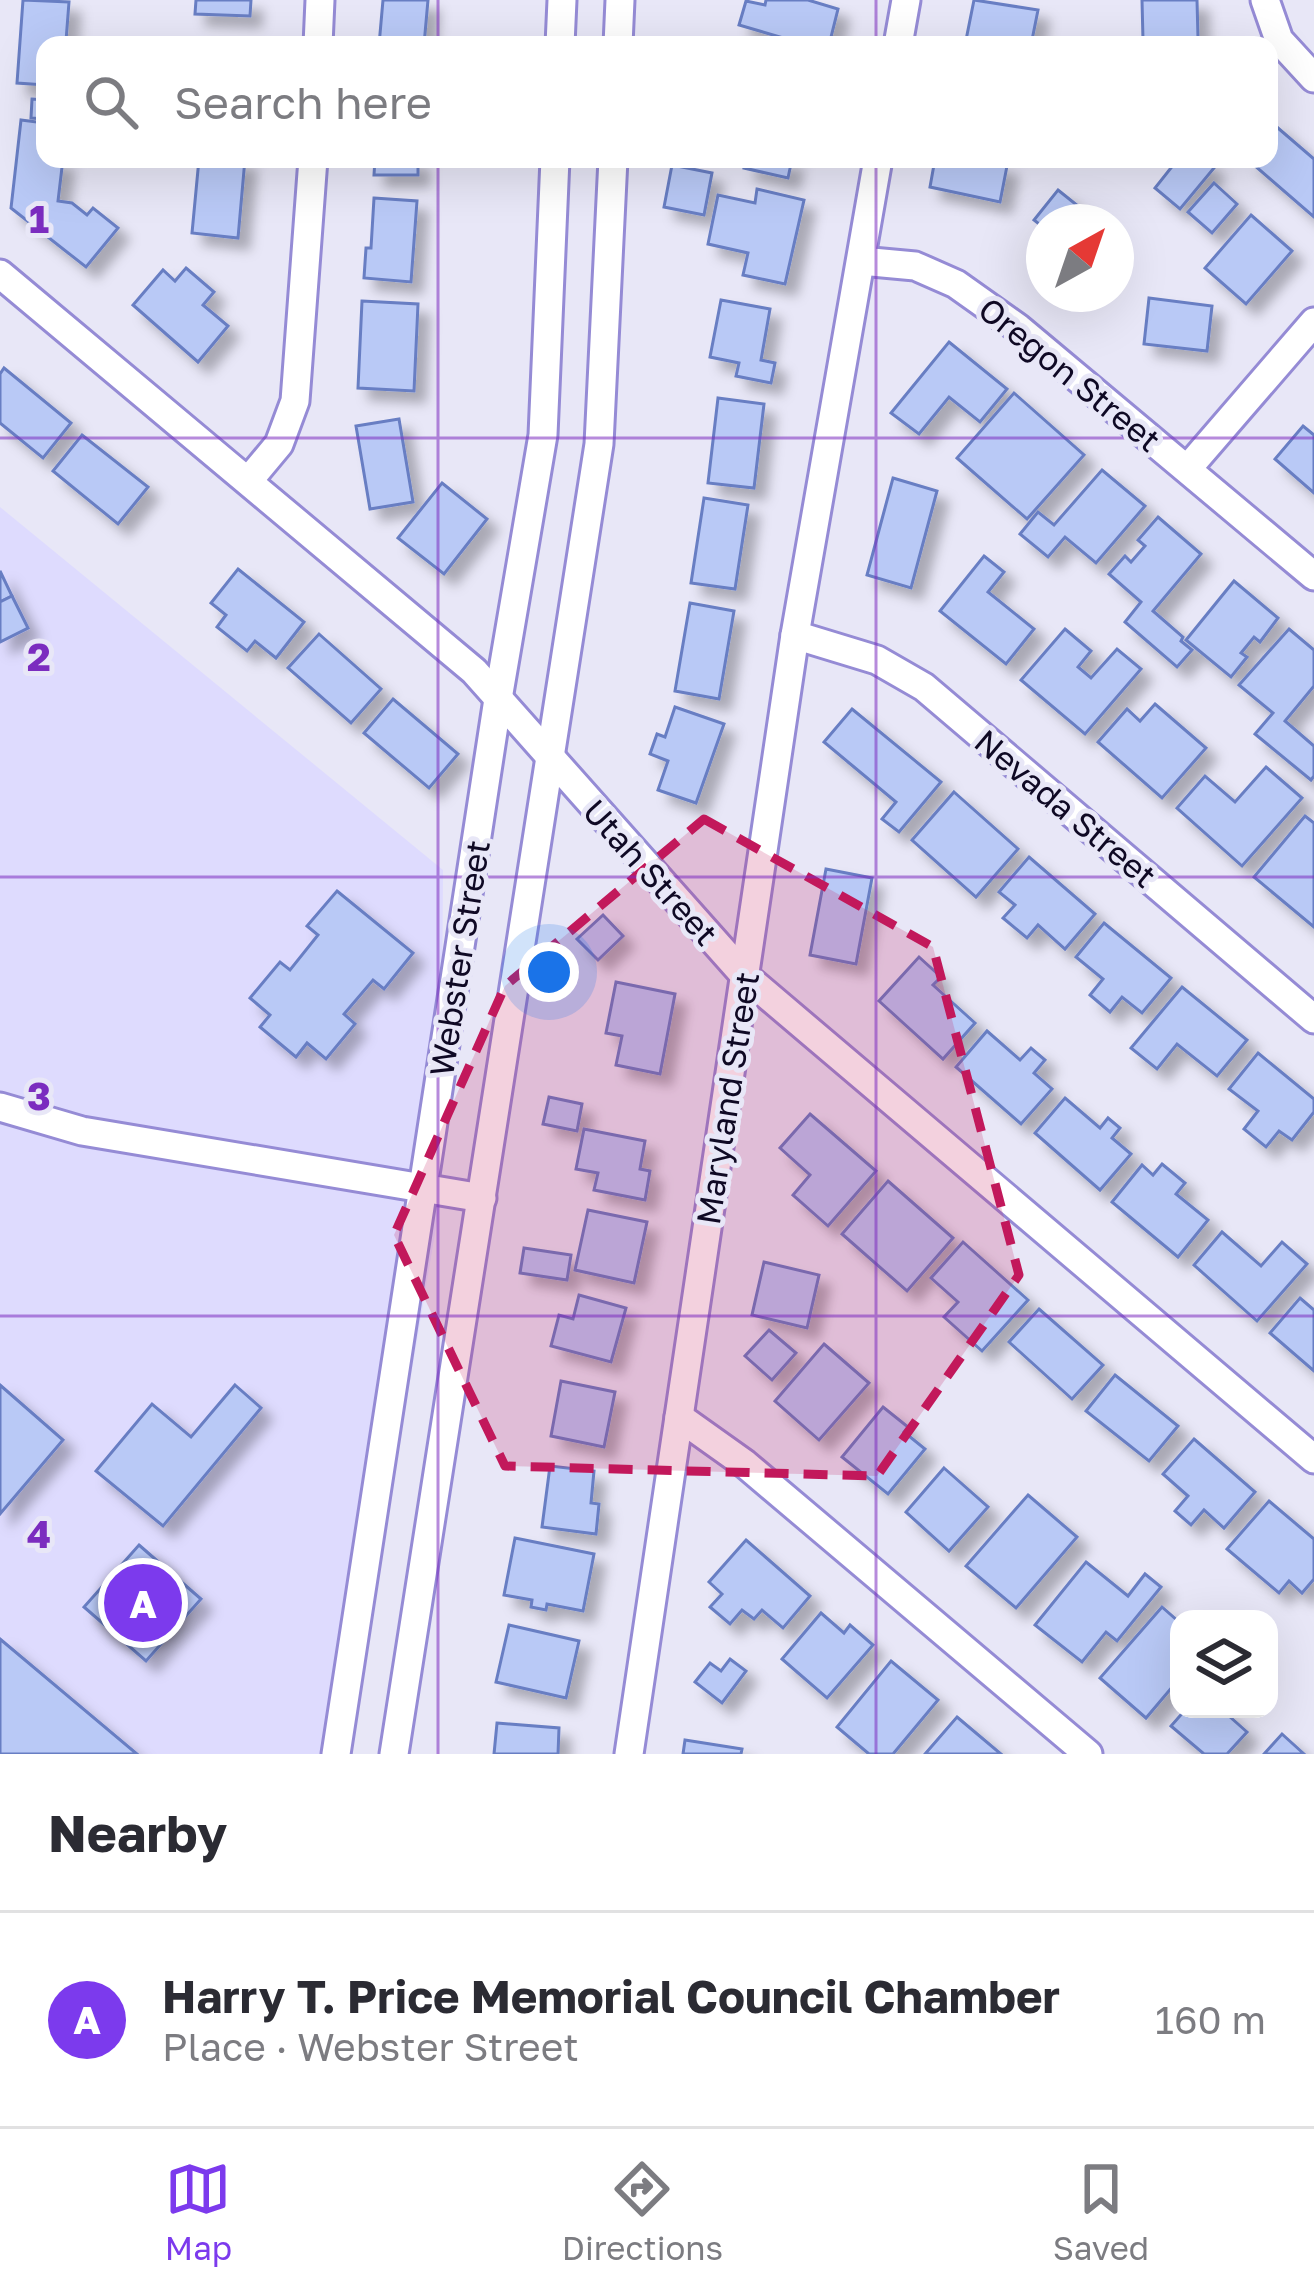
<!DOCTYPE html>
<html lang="en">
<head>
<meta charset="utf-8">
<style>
  body { margin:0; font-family:"Golos Text",sans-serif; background:#f2f2f3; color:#2b2b33 }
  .controls { position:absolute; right:36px; bottom:36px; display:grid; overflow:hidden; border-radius:24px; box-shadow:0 12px 48px #0002 }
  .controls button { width:108px; height:108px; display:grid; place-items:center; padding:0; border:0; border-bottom:3px solid #e1e1e2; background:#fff; color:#2b2b33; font:60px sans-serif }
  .compass { position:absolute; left:1026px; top:204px; width:108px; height:108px; border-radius:50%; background:#fff; box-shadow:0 12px 48px #0002; rotate:40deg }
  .you { position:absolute; left:549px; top:972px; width:42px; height:42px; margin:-30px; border:9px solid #fff; border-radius:50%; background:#1a73e8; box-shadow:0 0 0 18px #1a73e833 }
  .badge { display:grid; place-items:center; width:78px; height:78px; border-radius:50%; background:#7c3aed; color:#fff; font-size:39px; font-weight:700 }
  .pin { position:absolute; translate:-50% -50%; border:6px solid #fff; box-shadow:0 3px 12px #0006 }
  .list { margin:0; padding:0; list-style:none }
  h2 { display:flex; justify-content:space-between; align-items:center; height:156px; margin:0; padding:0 48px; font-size:51px }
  h2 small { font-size:39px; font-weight:400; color:#7c7c81 }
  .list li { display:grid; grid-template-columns:78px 1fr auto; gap:36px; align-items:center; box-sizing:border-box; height:216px; padding:0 48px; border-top:3px solid #e1e1e2 }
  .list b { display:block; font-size:45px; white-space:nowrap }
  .list p { margin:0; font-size:39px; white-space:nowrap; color:#7c7c81 }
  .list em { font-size:39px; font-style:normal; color:#7c7c81 }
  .icon { flex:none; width:66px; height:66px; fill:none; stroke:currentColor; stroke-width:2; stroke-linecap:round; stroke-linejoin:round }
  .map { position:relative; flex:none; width:1314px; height:1754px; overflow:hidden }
  .search { position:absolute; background:#fff; box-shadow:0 12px 48px #0002; left:36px; right:36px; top:36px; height:132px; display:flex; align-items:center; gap:30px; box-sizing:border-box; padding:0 42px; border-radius:24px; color:#7c7c81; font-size:45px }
  .sheet { height:372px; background:#fff }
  nav { display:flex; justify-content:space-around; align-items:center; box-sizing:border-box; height:168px; border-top:3px solid #e1e1e2; background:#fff; font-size:33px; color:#7c7c81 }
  nav a { display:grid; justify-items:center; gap:6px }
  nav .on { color:#7c3aed }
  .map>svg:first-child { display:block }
  .built { fill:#dedbfe }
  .building { fill:#b9c9f6; stroke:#687ec3; stroke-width:3; filter:url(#shadow) }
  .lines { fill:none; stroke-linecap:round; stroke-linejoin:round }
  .minor-casing { stroke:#958bd5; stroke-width:33 }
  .minor { stroke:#fff; stroke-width:27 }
  .marked { fill:#c2185b; fill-opacity:0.2; stroke:#c2185b; stroke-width:9; stroke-dasharray:24 15; stroke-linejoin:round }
  .grid { fill:none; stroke:#7b2cbf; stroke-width:3; stroke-opacity:0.55 }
  .labels { text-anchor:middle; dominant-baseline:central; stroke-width:10; stroke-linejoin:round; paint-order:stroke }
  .street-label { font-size:33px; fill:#0f0924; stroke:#e8e7f7 }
  .grid-label { font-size:39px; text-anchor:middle; font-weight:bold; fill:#7b2cbf; stroke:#e8e7f7; stroke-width:10; stroke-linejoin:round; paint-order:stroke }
</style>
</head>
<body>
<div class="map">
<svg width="1314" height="1754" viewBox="0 0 1314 1754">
  <defs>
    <filter id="shadow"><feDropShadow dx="11" dy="11" stdDeviation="6" flood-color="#0004"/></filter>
  </defs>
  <rect width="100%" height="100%" fill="#e8e7f7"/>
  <polygon class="built" points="0,507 443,870 441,1198 347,1754 0,1754"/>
  <g class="building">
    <polygon points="23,0 69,2 66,41 94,44 45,45 45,85 17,83"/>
    <polygon points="196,0 251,0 250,16 195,14"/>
    <polygon points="383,0 428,0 424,45 379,45"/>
    <polygon points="766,0 808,0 838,9 829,45 796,45 797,42 739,25 746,1 765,5"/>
    <polygon points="974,0 1038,10 1031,45 965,45"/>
    <polygon points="1142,0 1197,0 1198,38 1143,40"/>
    <polygon points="202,40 247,41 247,45 202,45"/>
    <polygon points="32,99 45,100 45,119 31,118"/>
    <polygon points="21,120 45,123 45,159 63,159 58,201 72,203 87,215 93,208 118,228 86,267 11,208"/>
    <polygon points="1271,122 1314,159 1314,217 1247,159 1269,159"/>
    <polygon points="199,159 245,159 238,238 192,233"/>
    <polygon points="375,159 418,159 418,175 374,175"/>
    <polygon points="746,159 792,159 788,178 744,168"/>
    <polygon points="935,159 976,159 1007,166 1000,202 930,187"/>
    <polygon points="1178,159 1203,159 1214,168 1180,209 1155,188"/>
    <polygon points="672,165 712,173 704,215 664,207"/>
    <polygon points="1214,183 1237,204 1212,233 1188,212"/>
    <polygon points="757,189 804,200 785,284 743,275 748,253 708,244 718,195 755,203"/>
    <polygon points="1058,190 1098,222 1044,222 1044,228 1034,220"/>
    <polygon points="374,198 417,201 411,282 364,278 366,248 371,248"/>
    <polygon points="1251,215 1292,251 1246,304 1205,268"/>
    <polygon points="186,268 214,292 203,305 228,326 198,362 133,305 163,270 175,281"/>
    <polygon points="1149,298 1212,306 1207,351 1144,344"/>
    <polygon points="721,300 770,309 761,360 775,363 771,383 736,376 739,363 710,357"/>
    <polygon points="362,301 418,304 414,391 358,388"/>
    <polygon points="949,342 1007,389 980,422 949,397 919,434 891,413"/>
    <polygon points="4,368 71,423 43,458 0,423 0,374"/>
    <polygon points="1014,393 1084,455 1027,519 957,458"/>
    <polygon points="718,398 764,404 754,488 708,483"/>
    <polygon points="399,419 413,502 370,509 356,426"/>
    <polygon points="1303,426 1314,435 1314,493 1275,459"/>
    <polygon points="82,435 148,487 118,524 53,471"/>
    <polygon points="1102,470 1145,506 1096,563 1065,537 1048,557 1020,534 1038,512 1054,525"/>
    <polygon points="893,478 937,491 911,588 867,575"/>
    <polygon points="442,483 487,519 444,574 398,538"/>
    <polygon points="704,498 748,505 735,589 691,583"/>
    <polygon points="1158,517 1201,554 1153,611 1183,637 1181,641 1192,650 1177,667 1125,622 1141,602 1109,574 1125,556 1131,562 1145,546 1138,540"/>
    <polygon points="984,556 1004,572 988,592 1034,629 1006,664 940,611"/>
    <polygon points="238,569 304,622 276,658 255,641 247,651 217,627 226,615 211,603"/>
    <polygon points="0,571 12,596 0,602"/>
    <polygon points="1234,581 1278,618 1260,642 1254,637 1241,653 1247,657 1231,677 1186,640"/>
    <polygon points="12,596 28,628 0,642 0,602"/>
    <polygon points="690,603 734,611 719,699 675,691"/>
    <polygon points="1065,629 1091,651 1078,667 1091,678 1117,649 1141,669 1085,734 1021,680"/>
    <polygon points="1289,629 1314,650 1314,686 1285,721 1314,746 1314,776 1311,780 1255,734 1273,713 1239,685"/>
    <polygon points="319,634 381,689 351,723 288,668"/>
    <polygon points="393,699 458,754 429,788 364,733"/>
    <polygon points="1155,704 1206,748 1162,798 1098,742 1127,709 1140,721"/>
    <polygon points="675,707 724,724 696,803 658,790 668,761 650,754 657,734 665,737"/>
    <polygon points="852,709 941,782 899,832 882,819 896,802 824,742"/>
    <polygon points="1266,767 1302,798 1242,866 1177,808 1205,776 1235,802"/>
    <polygon points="954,792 1018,849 976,897 912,840"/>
    <polygon points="1305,816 1314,823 1314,927 1254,877"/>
    <polygon points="1029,857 1095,914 1065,949 1038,925 1027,938 1003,918 1015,905 999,892"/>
    <polygon points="826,869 872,878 856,964 810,955"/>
    <polygon points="337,891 413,953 384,989 373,980 344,1014 355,1024 326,1059 307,1043 296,1057 260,1027 270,1015 250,998 280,962 290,970 318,935 307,926"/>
    <polygon points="603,915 623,936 598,960 577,939"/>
    <polygon points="1104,923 1171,978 1142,1013 1122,997 1110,1012 1090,995 1103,979 1076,957"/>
    <polygon points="919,957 941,977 933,985 975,1023 943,1059 879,1001"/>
    <polygon points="616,982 675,994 660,1074 616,1065 622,1036 606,1033"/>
    <polygon points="1182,987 1247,1040 1217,1076 1177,1044 1157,1069 1131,1048"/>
    <polygon points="987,1031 1020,1060 1031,1048 1045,1060 1034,1073 1052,1089 1021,1124 956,1067"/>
    <polygon points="1258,1053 1314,1099 1314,1112 1292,1140 1279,1131 1266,1147 1244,1129 1258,1111 1229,1089"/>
    <polygon points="549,1097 582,1104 577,1131 543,1124"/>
    <polygon points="1065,1098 1100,1128 1108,1118 1120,1128 1112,1138 1131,1154 1100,1190 1035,1133"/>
    <polygon points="810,1114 876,1171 828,1226 793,1195 810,1175 780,1148"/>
    <polygon points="584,1129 645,1141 640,1169 650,1171 645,1200 594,1190 598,1173 576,1169"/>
    <polygon points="1162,1164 1185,1183 1176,1194 1208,1220 1178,1257 1112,1202 1142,1165 1153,1175"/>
    <polygon points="888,1181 953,1238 907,1291 842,1234"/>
    <polygon points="588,1210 647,1222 634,1283 575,1270"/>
    <polygon points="1222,1232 1261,1266 1282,1242 1307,1264 1257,1321 1194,1265"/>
    <polygon points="963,1242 1028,1300 982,1351 944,1317 958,1302 931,1278"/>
    <polygon points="524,1248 571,1255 567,1280 520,1273"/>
    <polygon points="764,1262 819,1275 807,1328 752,1315"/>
    <polygon points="579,1295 626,1308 611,1362 551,1346 559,1315 573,1319"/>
    <polygon points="1300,1298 1314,1310 1314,1371 1270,1333"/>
    <polygon points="1039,1309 1103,1365 1072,1399 1009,1342"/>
    <polygon points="769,1330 796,1353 772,1380 745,1356"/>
    <polygon points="824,1344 869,1383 819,1440 775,1401"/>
    <polygon points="1115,1375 1178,1426 1149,1461 1086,1411"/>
    <polygon points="561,1381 615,1392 604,1447 551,1436"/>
    <polygon points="0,1385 63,1440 0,1514"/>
    <polygon points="235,1385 261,1408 163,1526 96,1471 152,1404 191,1437"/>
    <polygon points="883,1407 908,1427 904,1432 925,1449 888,1494 842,1457"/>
    <polygon points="1194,1439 1255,1492 1224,1528 1204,1510 1191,1525 1175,1511 1188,1496 1163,1474"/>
    <polygon points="550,1466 594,1471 591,1503 599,1504 596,1534 542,1527"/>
    <polygon points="944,1468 988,1507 949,1551 906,1512"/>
    <polygon points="1028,1495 1077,1537 1016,1608 966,1566"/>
    <polygon points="1269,1501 1314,1539 1314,1579 1302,1593 1289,1581 1279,1593 1227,1549"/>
    <polygon points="515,1538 594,1554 583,1611 547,1604 546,1610 531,1607 532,1600 504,1595"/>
    <polygon points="746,1540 810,1596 783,1628 762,1610 754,1619 742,1610 730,1624 710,1607 722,1594 709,1582"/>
    <polygon points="139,1545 201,1599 146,1661 84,1607"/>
    <polygon points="1086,1562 1128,1596 1145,1574 1161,1587 1117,1641 1106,1632 1082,1662 1035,1625"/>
    <polygon points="1162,1607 1179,1622 1179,1679 1146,1718 1100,1678"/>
    <polygon points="821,1613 844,1633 850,1625 873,1645 827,1698 782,1659"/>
    <polygon points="509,1625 579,1641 566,1698 496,1682"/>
    <polygon points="0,1639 137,1754 0,1754"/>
    <polygon points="730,1659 746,1671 722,1703 695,1682 710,1663 721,1671"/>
    <polygon points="891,1661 938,1700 893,1754 869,1754 837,1727"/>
    <polygon points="1186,1709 1221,1709 1247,1732 1227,1754 1204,1754 1171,1726"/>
    <polygon points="957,1717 1001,1754 925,1754"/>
    <polygon points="497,1723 559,1728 558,1754 494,1754"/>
    <polygon points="1282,1734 1304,1754 1264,1754"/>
    <polygon points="685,1740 742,1749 741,1754 683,1754"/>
  </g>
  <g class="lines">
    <defs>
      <g id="minor">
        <polyline points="1265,0 1279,40 1314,78"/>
        <polyline points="318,45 320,0"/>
        <polyline points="560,45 562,0"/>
        <polyline points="618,45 620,0"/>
        <polyline points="898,45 906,0"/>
        <polyline points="861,261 915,266 956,284 1018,328 1314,576"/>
        <polyline points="0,274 474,671 746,977 1314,1459"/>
        <polyline points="1188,468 1314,322"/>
        <polyline points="249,480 279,444 295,401 313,159"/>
        <polyline points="795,635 877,660 924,687 1314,1019"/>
        <polyline points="0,1107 82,1131 482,1198"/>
        <polyline points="679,1417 745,1464 1088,1754"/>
        <polyline points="336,1754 498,699 543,435 555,159"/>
        <polyline points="394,1754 599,444 613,159"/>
        <polyline points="629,1754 795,635 878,159"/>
      </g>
    </defs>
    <use href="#minor" class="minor-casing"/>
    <use href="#minor" class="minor"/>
  </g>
  <path class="marked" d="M704,819L933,947L1019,1275L877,1476L505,1466L394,1235L505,986Z"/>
  <path class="grid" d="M438,0V45M876,0V45M438,159V1754M876,159V1754M0,438H1314M0,877H1314M0,1316H1314"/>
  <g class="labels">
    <g class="street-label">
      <text transform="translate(1070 374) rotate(39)">Oregon Street</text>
      <text transform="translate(1066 808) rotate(40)">Nevada Street</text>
      <text transform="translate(651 872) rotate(48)">Utah Street</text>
      <text transform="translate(459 958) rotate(-81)">Webster Street</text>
      <text transform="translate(727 1098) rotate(-81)">Maryland Street</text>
    </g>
  </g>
  <g class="grid-label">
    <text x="39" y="233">1</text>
    <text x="39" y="671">2</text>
    <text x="39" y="1110">3</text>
    <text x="39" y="1548">4</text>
  </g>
</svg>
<div class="controls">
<button><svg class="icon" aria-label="layers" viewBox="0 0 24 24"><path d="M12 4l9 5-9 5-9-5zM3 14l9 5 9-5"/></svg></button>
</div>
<svg class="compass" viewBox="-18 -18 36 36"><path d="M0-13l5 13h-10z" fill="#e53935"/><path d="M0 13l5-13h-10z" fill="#7c7c81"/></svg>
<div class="you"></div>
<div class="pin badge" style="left:143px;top:1603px">A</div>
<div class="search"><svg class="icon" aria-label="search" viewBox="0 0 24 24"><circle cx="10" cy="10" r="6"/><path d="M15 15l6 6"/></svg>Search here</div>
</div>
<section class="sheet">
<h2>Nearby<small></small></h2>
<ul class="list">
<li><span class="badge">A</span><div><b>Harry T. Price Memorial Council Chamber</b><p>Place · Webster Street</p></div><em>160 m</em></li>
</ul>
</section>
<nav>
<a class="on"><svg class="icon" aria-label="map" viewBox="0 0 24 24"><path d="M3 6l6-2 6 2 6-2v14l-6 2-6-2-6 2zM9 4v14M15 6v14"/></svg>Map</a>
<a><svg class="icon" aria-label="directions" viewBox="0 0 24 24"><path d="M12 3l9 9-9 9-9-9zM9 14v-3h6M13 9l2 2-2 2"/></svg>Directions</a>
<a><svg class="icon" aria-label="saved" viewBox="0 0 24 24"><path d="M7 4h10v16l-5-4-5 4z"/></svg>Saved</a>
</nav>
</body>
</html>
